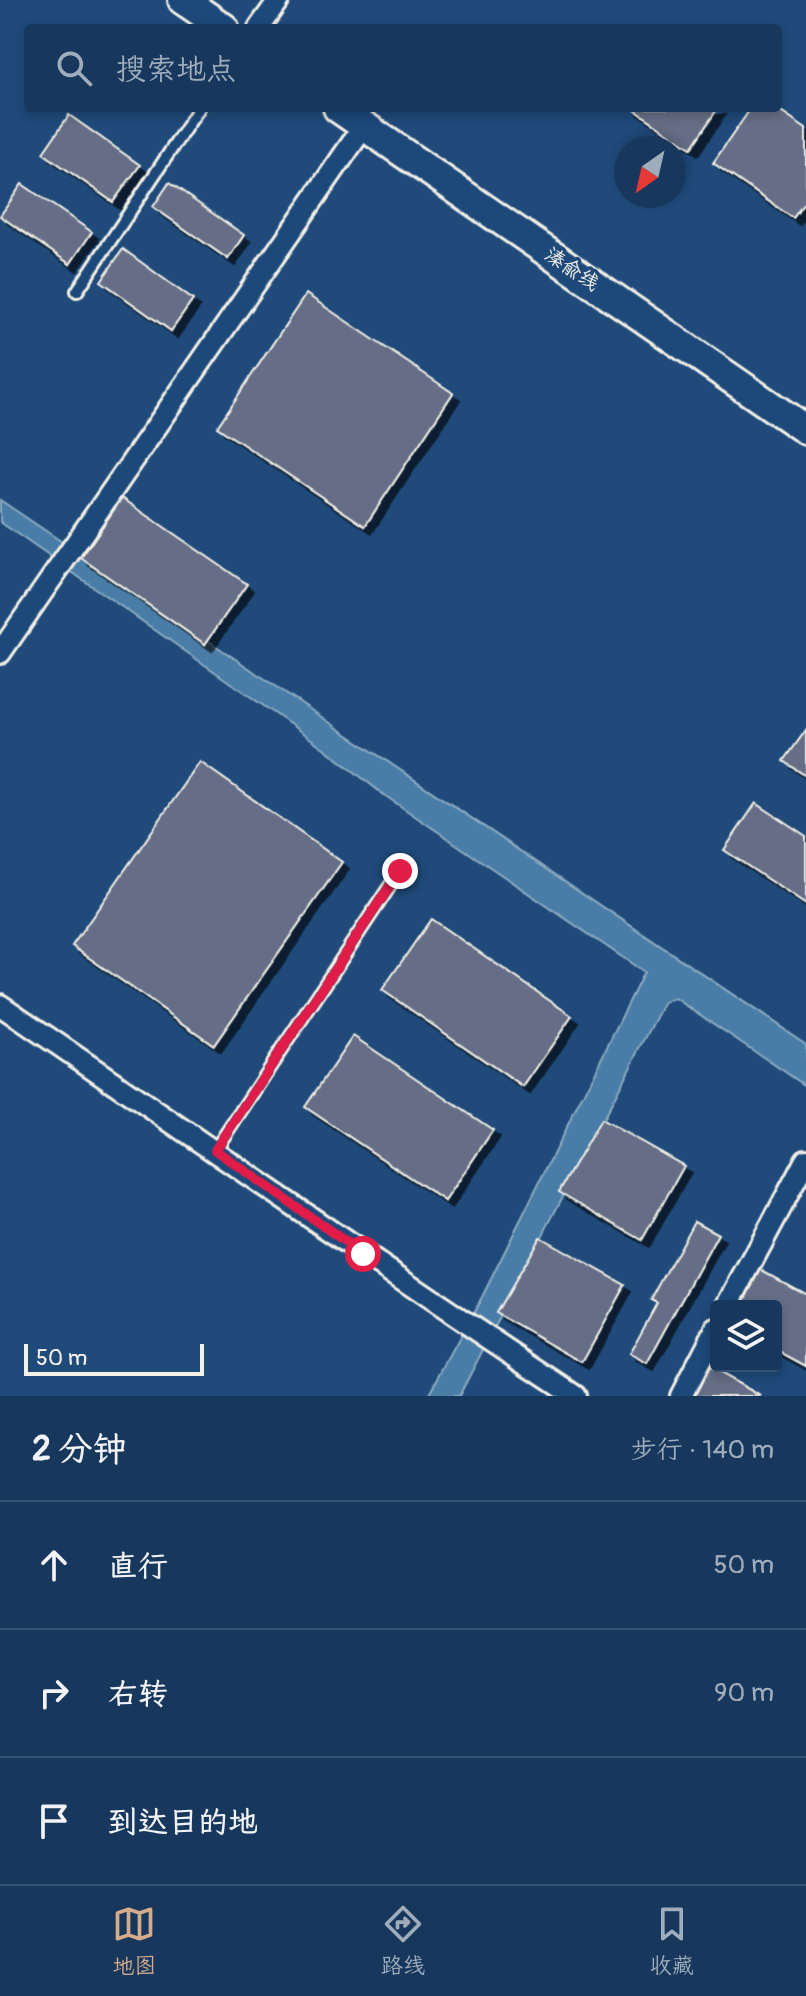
<!DOCTYPE html>
<html lang="zh">
<head>
<meta charset="utf-8">
<style>
  body { margin:0; font-family:Pangolin,"LXGW WenKai TC",sans-serif; background:#203f62; color:#f1f3f6 }
  .controls { position:absolute; right:24px; bottom:24px; display:grid; overflow:hidden; border-radius:8px; box-shadow:0 4px 12px #0003 }
  .controls button { width:72px; height:72px; display:grid; place-items:center; padding:0; border:0; border-bottom:2px solid #365272; background:#17385c; color:#f1f3f6; font:40px sans-serif }
  .compass { position:absolute; left:614px; top:136px; width:72px; height:72px; border-radius:50%; background:#17385c; box-shadow:0 4px 12px #0003; rotate:214deg }
  .scale { position:absolute; left:24px; bottom:20px; width:180px; box-sizing:border-box; padding-left:8px; border:4px solid #f4f1e8; border-top:0; font-size:22px; line-height:28px; white-space:nowrap; color:#f4f1e8; -webkit-text-stroke:6px #1f4a7a; paint-order:stroke }
  .stop { position:absolute; width:24px; height:24px; margin:-18px; border:6px solid #e11d48; border-radius:50%; background:#fff }
  .stop.end { background:#e11d48; border-color:#fff; box-shadow:0 2px 8px #0008 }
  .list { margin:0; padding:0; list-style:none }
  h2 { display:flex; justify-content:space-between; align-items:center; height:104px; margin:0; padding:0 32px; font-size:34px }
  h2 small { font-size:26px; font-weight:400; color:#9eacbb }
  .list li { display:grid; grid-template-columns:52px 1fr auto; gap:24px; align-items:center; box-sizing:border-box; height:128px; padding:0 32px; border-top:2px solid #365272 }
  .list b { display:block; font-size:30px; white-space:nowrap }
  .list em { font-size:26px; font-style:normal; color:#9eacbb }
  .icon { flex:none; width:44px; height:44px; fill:none; stroke:currentColor; stroke-width:2; stroke-linecap:round; stroke-linejoin:round }
  .map { position:relative; flex:none; width:806px; height:1396px; overflow:hidden }
  .search { position:absolute; background:#17385c; box-shadow:0 4px 12px #0003; left:24px; right:24px; top:24px; height:88px; display:flex; align-items:center; gap:20px; box-sizing:border-box; padding:0 28px; border-radius:8px; color:#9eacbb; font-size:30px }
  .sheet { height:488px; background:#17385c }
  nav { display:flex; justify-content:space-around; align-items:center; box-sizing:border-box; height:112px; border-top:2px solid #365272; background:#17385c; font-size:22px; color:#9eacbb }
  nav a { display:grid; justify-items:center; gap:4px }
  nav .on { color:#d6ab8b }
  .map>svg:first-child { display:block }
  .water { fill:#497da7; stroke:#8dabc1; stroke-width:2 }
  .building { fill:#656e86; stroke:#f4f1e8; stroke-width:2; filter:url(#shadow) }
  .lines { fill:none; stroke-linecap:round; stroke-linejoin:round }
  .lane-casing { stroke:#f4f1e8; stroke-width:16 }
  .street-casing { stroke:#f4f1e8; stroke-width:26 }
  .secondary-casing { stroke:#f4f1e8; stroke-width:34 }
  .lane { stroke:#1f4a7a; stroke-width:10 }
  .street { stroke:#1f4a7a; stroke-width:20 }
  .secondary { stroke:#1f4a7a; stroke-width:28 }
  .route { stroke:#e11d48; stroke-width:10 }
  .labels { text-anchor:middle; dominant-baseline:central; stroke-width:7; stroke-linejoin:round; paint-order:stroke }
  .street-label { font-size:20px; fill:#f4f1e8; stroke:#1f4a7a }
</style>
</head>
<body>
<div class="map">
<svg width="806" height="1396" viewBox="0 0 806 1396">
  <defs>
    <filter id="shadow"><feDropShadow dx="7" dy="7" stdDeviation="0" flood-color="#0009"/></filter>
  </defs>
  <rect width="100%" height="100%" fill="#1f4a7a"/>
  <filter id="ink" filterUnits="userSpaceOnUse"><feTurbulence type="fractalNoise" baseFrequency=".0125" numOctaves="2"/><feDisplacementMap in="SourceGraphic" scale="16" xChannelSelector="R" yChannelSelector="G"/><feConvolveMatrix kernelMatrix="1 2 1 2 8 2 1 2 1" color-interpolation-filters="sRGB"/></filter>
  <g filter="url(#ink)">
    <polygon class="water" points="0,500 806,1044 806,1086 675,998 664,1002 459,1396 428,1396 482,1297 644,972 384,795 324,748 0,522"/>
    <g class="building">
      <polygon points="632,108 718,108 691,148"/>
      <polygon points="751,108 775,108 806,129 806,200 793,218 713,163"/>
      <polygon points="69,115 140,165 113,202 43,153"/>
      <polygon points="169,183 244,235 228,259 153,207"/>
      <polygon points="22,184 92,232 70,264 0,216"/>
      <polygon points="123,249 193,300 171,331 101,281"/>
      <polygon points="306,294 453,393 365,526 217,427"/>
      <polygon points="122,498 247,584 205,644 81,558"/>
      <polygon points="806,730 806,776 784,761"/>
      <polygon points="200,762 342,862 214,1045 72,946"/>
      <polygon points="756,803 806,836 806,905 724,850"/>
      <polygon points="431,919 572,1016 523,1087 382,990"/>
      <polygon points="353,1036 493,1130 445,1201 305,1107"/>
      <polygon points="601,1119 684,1166 642,1240 559,1192"/>
      <polygon points="694,1221 718,1234 647,1364 629,1354 657,1303 651,1300"/>
      <polygon points="540,1237 625,1285 582,1362 496,1313"/>
      <polygon points="758,1268 806,1294 806,1366 776,1350 776,1306 737,1306"/>
      <polygon points="703,1364 761,1396 685,1396"/>
    </g>
    <g class="lines">
      <defs>
        <g id="lane">
          <polyline points="77,291 199,108"/>
          <polyline points="215,1150 400,871"/>
        </g>
        <g id="street">
          <polyline points="259,28 279,0"/>
          <polyline points="0,653 364,126"/>
          <path d="M0,1005C192,1135 382,1269 576,1396"/>
          <polyline points="728,1306 806,1160"/>
          <polyline points="681,1396 716,1329"/>
        </g>
        <g id="secondary">
          <polyline points="183,0 224,28"/>
          <polyline points="338,108 806,430"/>
        </g>
      </defs>
      <use href="#lane" class="lane-casing"/>
      <use href="#street" class="street-casing"/>
      <use href="#secondary" class="secondary-casing"/>
      <use href="#lane" class="lane"/>
      <use href="#street" class="street"/>
      <use href="#secondary" class="secondary"/>
    </g>
  </g>
  <g class="lines" filter="url(#ink)">
    <polyline class="route" points="363,1254 215,1150 400,871"/>
  </g>
  <g class="labels">
    <g class="street-label">
      <text transform="translate(572 269) rotate(34)">溱俞线</text>
    </g>
  </g>
</svg>
<div class="controls">
<button><svg class="icon" aria-label="layers" viewBox="0 0 24 24"><path d="M12 4l9 5-9 5-9-5zM3 14l9 5 9-5"/></svg></button>
</div>
<svg class="compass" viewBox="-18 -18 36 36"><path d="M0-13l5 13h-10z" fill="#e53935"/><path d="M0 13l5-13h-10z" fill="#9eacbb"/></svg>
<div class="scale">50 m</div>
<div class="stop" style="left:363px;top:1254px"></div>
<div class="stop end" style="left:400px;top:871px"></div>
<div class="search"><svg class="icon" aria-label="search" viewBox="0 0 24 24"><circle cx="10" cy="10" r="6"/><path d="M15 15l6 6"/></svg>搜索地点</div>
</div>
<section class="sheet">
<h2>2 分钟<small>步行 · 140 m</small></h2>
<ul class="list">
<li><svg class="icon" aria-label="ahead" viewBox="0 0 24 24"><path d="M12 20V5M6 11l6-6 6 6"/></svg><div><b>直行</b></div><em>50 m</em></li>
<li><svg class="icon" aria-label="right" viewBox="0 0 24 24"><path d="M7 20v-9h11M14 6l5 5-5 5"/></svg><div><b>右转</b></div><em>90 m</em></li>
<li><svg class="icon" aria-label="arrive" viewBox="0 0 24 24"><path d="M6 21V4h12l-3 4 3 4H6"/></svg><div><b>到达目的地</b></div></li>
</ul>
</section>
<nav>
<a class="on"><svg class="icon" aria-label="map" viewBox="0 0 24 24"><path d="M3 6l6-2 6 2 6-2v14l-6 2-6-2-6 2zM9 4v14M15 6v14"/></svg>地图</a>
<a><svg class="icon" aria-label="directions" viewBox="0 0 24 24"><path d="M12 3l9 9-9 9-9-9zM9 14v-3h6M13 9l2 2-2 2"/></svg>路线</a>
<a><svg class="icon" aria-label="saved" viewBox="0 0 24 24"><path d="M7 4h10v16l-5-4-5 4z"/></svg>收藏</a>
</nav>
</body>
</html>
